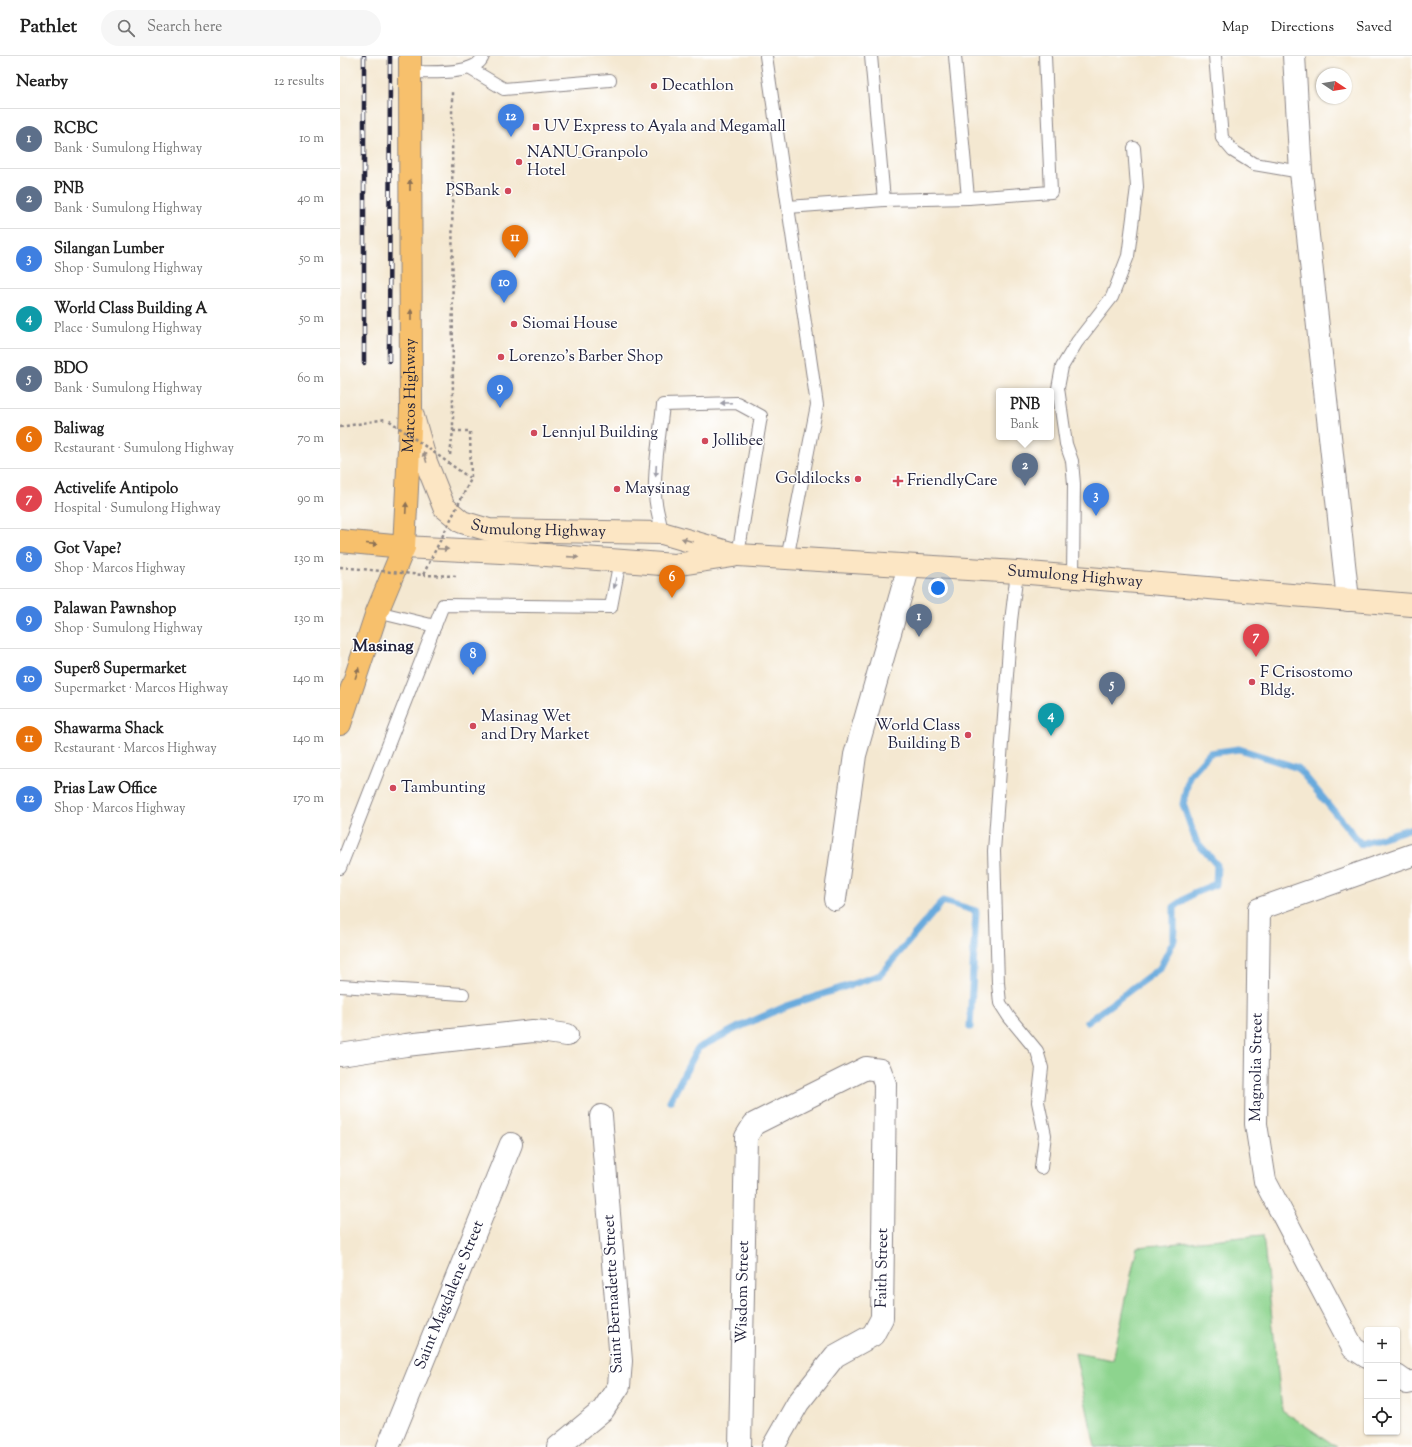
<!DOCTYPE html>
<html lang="en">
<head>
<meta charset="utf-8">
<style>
  body { margin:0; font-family:"Sorts Mill Goudy",serif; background:#f6f6f6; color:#222 }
  .controls { position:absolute; right:12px; bottom:12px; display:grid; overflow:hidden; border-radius:4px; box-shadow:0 1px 3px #0004 }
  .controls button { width:36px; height:36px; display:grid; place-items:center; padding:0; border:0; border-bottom:1px solid #e0e0e0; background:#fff; color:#222; font:20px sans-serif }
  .compass { position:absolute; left:976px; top:12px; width:36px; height:36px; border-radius:50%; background:#fff; box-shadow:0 1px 3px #0004; rotate:102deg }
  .you { position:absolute; left:598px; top:532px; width:14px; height:14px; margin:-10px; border:3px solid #fff; border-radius:50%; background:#1a73e8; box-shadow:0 0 0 6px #1a73e833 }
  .badge { display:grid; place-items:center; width:26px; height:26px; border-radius:50%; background:#d1495b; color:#fff; font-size:13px; font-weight:700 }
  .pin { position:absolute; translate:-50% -33px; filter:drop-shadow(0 1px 2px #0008) }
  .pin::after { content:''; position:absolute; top:21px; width:14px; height:12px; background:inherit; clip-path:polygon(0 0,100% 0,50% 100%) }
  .popup { position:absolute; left:656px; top:332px; width:58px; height:52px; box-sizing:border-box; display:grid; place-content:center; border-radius:4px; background:#fff; filter:drop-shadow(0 1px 3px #0005); font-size:13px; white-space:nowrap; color:#767676 }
  .popup b { font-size:15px; color:#222 }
  .popup::after { content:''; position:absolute; left:50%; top:100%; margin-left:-8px; border:8px solid transparent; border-top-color:#fff }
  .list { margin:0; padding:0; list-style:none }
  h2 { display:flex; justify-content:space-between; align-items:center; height:52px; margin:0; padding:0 16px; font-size:17px }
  h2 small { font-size:13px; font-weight:400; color:#767676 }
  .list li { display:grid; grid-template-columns:26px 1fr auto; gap:12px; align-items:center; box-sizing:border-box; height:60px; padding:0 16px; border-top:1px solid #e0e0e0 }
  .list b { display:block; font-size:15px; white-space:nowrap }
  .list p { margin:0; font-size:13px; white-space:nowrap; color:#767676 }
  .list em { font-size:13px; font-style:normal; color:#767676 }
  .icon { flex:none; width:22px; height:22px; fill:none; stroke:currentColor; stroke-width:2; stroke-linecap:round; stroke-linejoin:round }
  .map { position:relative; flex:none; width:1072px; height:1391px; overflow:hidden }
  header { display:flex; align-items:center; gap:24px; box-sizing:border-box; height:56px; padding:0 20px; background:#fff; border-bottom:1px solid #e0e0e0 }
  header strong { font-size:19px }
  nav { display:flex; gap:22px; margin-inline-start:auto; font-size:14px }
  .search { width:280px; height:36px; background:#f6f6f6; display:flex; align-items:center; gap:10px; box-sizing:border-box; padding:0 14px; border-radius:22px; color:#767676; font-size:15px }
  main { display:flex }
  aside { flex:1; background:#fff }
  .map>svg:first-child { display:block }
  .green { fill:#8dd48e; stroke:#587b64 }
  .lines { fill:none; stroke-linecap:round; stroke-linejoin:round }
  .stream { stroke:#69aadd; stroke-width:7 }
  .service-casing { stroke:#8b8586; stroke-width:14 }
  .minor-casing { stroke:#8b8586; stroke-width:24 }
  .secondary-casing { stroke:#8b8586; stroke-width:24 }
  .primary-casing { stroke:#8b8586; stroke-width:24 }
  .path { stroke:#8b8586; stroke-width:2.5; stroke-dasharray:3 3; stroke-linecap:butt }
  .service { stroke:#fff; stroke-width:12 }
  .minor { stroke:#fff; stroke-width:22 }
  .secondary { stroke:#fce6c4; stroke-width:22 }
  .primary { stroke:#f7c06c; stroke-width:22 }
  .rail-casing { stroke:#22223b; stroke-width:4.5 }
  .rail { stroke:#fff; stroke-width:3; stroke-dasharray:9; stroke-linecap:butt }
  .path-bridge { stroke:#8b8586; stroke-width:2.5; stroke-dasharray:3 3; stroke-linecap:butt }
  .oneway { fill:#8c7154 }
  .oneway2 { fill:#9c9ca7 }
  .oneway3 { fill:#9a8e86 }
  .poi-dot { fill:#d1495b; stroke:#fff; stroke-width:1.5 }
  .labels { text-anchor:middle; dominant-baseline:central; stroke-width:3; stroke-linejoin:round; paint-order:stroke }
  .poi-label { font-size:16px; fill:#22223b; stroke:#fff; text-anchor:start }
  .street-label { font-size:16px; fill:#22223b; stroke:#fff }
  .neighbourhood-label { font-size:17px; font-weight:bold; fill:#22223b; stroke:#fff }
</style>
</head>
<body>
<header>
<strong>Pathlet</strong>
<div class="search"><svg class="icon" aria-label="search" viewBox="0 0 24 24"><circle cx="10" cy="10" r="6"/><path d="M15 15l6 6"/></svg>Search here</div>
<nav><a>Map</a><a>Directions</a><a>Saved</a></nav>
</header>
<main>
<aside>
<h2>Nearby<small>12 results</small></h2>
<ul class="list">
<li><span class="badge" style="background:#5c6f8a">1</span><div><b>RCBC</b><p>Bank · Sumulong Highway</p></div><em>10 m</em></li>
<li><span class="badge" style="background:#5c6f8a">2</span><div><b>PNB</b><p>Bank · Sumulong Highway</p></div><em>40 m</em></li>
<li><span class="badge" style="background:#3f7fe0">3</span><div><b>Silangan Lumber</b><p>Shop · Sumulong Highway</p></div><em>50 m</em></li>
<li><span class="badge" style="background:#0f9aa8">4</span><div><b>World Class Building A</b><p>Place · Sumulong Highway</p></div><em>50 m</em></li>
<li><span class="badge" style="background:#5c6f8a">5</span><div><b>BDO</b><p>Bank · Sumulong Highway</p></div><em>60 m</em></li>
<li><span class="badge" style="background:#e8710a">6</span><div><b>Baliwag</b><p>Restaurant · Sumulong Highway</p></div><em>70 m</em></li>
<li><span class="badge" style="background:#e0444e">7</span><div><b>Activelife Antipolo</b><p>Hospital · Sumulong Highway</p></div><em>90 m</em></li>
<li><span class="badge" style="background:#3f7fe0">8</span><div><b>Got Vape?</b><p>Shop · Marcos Highway</p></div><em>130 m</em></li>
<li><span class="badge" style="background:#3f7fe0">9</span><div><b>Palawan Pawnshop</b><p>Shop · Sumulong Highway</p></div><em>130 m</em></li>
<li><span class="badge" style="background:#3f7fe0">10</span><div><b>Super8 Supermarket</b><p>Supermarket · Marcos Highway</p></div><em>140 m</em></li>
<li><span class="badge" style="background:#e8710a">11</span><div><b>Shawarma Shack</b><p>Restaurant · Marcos Highway</p></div><em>140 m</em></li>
<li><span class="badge" style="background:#3f7fe0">12</span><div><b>Prias Law Office</b><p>Shop · Marcos Highway</p></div><em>170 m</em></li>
</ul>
</aside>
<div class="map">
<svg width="1072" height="1391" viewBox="0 0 1072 1391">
  <rect width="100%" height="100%" fill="#fff"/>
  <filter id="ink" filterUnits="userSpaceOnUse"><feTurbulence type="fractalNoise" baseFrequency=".025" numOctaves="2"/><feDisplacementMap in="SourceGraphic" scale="8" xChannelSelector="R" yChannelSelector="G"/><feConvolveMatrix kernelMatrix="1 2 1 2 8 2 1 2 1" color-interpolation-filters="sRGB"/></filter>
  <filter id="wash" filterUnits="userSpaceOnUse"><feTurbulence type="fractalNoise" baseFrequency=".012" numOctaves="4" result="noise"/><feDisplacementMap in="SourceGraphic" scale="16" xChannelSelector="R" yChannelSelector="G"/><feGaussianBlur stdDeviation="0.9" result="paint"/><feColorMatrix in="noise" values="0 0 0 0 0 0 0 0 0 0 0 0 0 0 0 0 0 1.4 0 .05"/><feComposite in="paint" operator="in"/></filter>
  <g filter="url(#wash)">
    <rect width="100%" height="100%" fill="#f4e8d1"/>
    <polygon class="green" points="923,1179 942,1354 997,1391 755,1391 735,1297 773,1304 797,1191"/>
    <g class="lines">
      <g class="stream">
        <polyline points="747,966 820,912 834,884 834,851 854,837 876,828 877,809 856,785 843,748 849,720 870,697 899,693 958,712 1021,788 1072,772"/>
        <polyline points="330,1045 358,992 397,972 447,950 540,919 603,845 636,855 630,971"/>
      </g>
    </g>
  </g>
  <g filter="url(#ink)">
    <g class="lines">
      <defs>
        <g id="service">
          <polyline points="426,0 477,349 447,503"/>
          <polyline points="531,0 544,144"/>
          <polyline points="615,0 628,142"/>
          <polyline points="875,0 882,82 893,95 914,108 961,116"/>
          <polyline points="129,12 164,33 270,24"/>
          <path d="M70,16C87,16 137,20 143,0"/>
          <polyline points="448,151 544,144 628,142 711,136 705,0"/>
          <path d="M322,477C320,463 315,450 315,437C314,407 320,378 323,349L397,347L421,360L398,499"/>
          <polyline points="677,516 671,565 654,795 658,927 660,947 669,961 697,995 702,1012 698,1046 705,1079 701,1112"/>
          <polyline points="733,521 734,428 732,405 726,388 718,332 722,311 737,286 772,241 788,200 797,131 794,92"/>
          <polyline points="37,556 95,570"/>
          <polyline points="0,812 103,549 271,551 280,504"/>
          <polyline points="0,930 123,938"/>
        </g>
        <g id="minor">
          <polyline points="954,0 961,116 1008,544"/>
          <polyline points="495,843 515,699 569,510"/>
          <polyline points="0,999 66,989 193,975 207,976 227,979"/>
          <path id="s1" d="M1027,1301L1013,1292L925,1125L916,1068L919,853L1072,799"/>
          <polyline points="1057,1320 1067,1327 1072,1326"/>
          <path id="s2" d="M48,1391L171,1088"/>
          <polyline points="218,1391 263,1354 279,1330 281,1305 261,1060"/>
          <path id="s3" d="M400,1391L406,1081L414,1068L526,1012L540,1014L545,1028L542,1262L533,1279L495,1300L458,1347L433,1391"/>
        </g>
        <g id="secondary">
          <path id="s4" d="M72,357L86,406L104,451L122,466L149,474L322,477L398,499L677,516L1072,549"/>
          <polyline points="64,491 181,497 334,509 393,500"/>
        </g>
        <g id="primary">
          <polyline points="0,485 64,491"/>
          <path id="s5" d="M0,668L37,556L64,491L71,354L70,0"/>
        </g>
      </defs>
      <use href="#service" class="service-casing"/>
      <use href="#minor" class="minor-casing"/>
      <use href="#secondary" class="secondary-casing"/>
      <use href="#primary" class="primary-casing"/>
      <g class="path">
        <polyline points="0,371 46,363"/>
        <polyline points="113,375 130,375 131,423"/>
        <polyline points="110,399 113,375 112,34"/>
        <polyline points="83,519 119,520"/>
      </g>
      <use href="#service" class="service"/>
      <use href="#minor" class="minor"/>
      <use href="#secondary" class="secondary"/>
      <use href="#primary" class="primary"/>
      <defs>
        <g id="rail">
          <polyline points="24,0 24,307"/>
          <polyline points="49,305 50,0"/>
        </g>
      </defs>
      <use href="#rail" class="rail-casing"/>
      <use href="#rail" class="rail"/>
      <polyline class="path-bridge" points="0,511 83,519 131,423 47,363"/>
    </g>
    <defs><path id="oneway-solid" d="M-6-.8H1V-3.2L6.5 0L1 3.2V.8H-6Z"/></defs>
    <g class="oneway">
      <use href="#oneway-solid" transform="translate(70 129) rotate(-90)"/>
      <use href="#oneway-solid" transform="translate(71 259) rotate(-90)"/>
      <use href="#oneway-solid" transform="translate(66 452) rotate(-87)"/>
      <use href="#oneway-solid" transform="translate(32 488) rotate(5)"/>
      <use href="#oneway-solid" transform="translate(17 617) rotate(-72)"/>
    </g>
    <g class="oneway2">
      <use href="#oneway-solid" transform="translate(386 347) rotate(178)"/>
      <use href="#oneway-solid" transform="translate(316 415) rotate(93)"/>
      <use href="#oneway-solid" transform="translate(275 527) rotate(101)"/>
    </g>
    <g class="oneway3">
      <use href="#oneway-solid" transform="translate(85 401) rotate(-107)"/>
      <use href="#oneway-solid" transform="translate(347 484) rotate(-163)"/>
      <use href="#oneway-solid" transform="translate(103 493) rotate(3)"/>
      <use href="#oneway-solid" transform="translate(233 501) rotate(4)"/>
    </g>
  </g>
  <g class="poi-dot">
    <circle cx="314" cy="30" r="4"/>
    <rect x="192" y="67" width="8" height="8" rx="2"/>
    <circle cx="179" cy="106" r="4"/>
    <circle cx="168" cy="135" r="4"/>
    <circle cx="174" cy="268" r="4"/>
    <circle cx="161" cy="301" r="4"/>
    <circle cx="194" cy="377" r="4"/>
    <circle cx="365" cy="385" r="4"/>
    <circle cx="518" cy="423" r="4"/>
    <path d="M556 419h4v4h4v4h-4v4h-4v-4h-4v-4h4z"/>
    <circle cx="277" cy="433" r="4"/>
    <circle cx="912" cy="626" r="4"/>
    <circle cx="133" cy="670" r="4"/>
    <circle cx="628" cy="679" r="4"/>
    <circle cx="53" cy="732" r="4"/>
  </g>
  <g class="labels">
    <g class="poi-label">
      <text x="322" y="30">Decathlon</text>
      <text x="204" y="71">UV Express to Ayala and Megamall</text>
      <text x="187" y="97">NANU_Granpolo<tspan x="187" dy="18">Hotel</tspan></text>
      <text x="160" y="135" text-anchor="end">PSBank</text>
      <text x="182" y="268">Siomai House</text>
      <text x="169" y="301">Lorenzo's Barber Shop</text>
      <text x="202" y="377">Lennjul Building</text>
      <text x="373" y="385">Jollibee</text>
      <text x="510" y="423" text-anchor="end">Goldilocks</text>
      <text x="567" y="425">FriendlyCare</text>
      <text x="285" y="433">Maysinag</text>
      <text x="920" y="617">F Crisostomo<tspan x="920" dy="18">Bldg.</tspan></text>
      <text x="141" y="661">Masinag Wet<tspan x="141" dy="18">and Dry Market</tspan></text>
      <text x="620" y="670" text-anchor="end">World Class<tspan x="620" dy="18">Building B</tspan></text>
      <text x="61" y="732">Tambunting</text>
    </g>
    <g class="street-label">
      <text stroke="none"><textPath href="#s5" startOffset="340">Marcos Highway</textPath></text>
      <text stroke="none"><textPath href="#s4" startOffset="200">Sumulong Highway</textPath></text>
      <text stroke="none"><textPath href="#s4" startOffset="741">Sumulong Highway</textPath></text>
      <text stroke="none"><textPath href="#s1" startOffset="320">Magnolia Street</textPath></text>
      <text transform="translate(543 1212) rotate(-89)">Faith Street</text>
      <text stroke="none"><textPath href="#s3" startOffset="155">Wisdom Street</textPath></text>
      <text transform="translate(274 1238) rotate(-93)">Saint Bernadette Street</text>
      <text stroke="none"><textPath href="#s2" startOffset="164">Saint Magdalene Street</textPath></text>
    </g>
    <g class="neighbourhood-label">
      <text x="43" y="591">Masinag</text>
    </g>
  </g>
</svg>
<div class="controls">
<button>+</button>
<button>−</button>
<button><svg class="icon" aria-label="locate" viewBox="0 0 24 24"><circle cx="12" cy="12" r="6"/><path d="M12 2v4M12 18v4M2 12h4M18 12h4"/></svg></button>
</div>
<svg class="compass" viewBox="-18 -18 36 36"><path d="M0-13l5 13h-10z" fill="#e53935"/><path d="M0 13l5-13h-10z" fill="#767676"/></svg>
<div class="you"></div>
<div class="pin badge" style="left:579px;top:581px;background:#5c6f8a">1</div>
<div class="pin badge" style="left:685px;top:430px;background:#5c6f8a">2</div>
<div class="popup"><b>PNB</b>Bank</div>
<div class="pin badge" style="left:756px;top:460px;background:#3f7fe0">3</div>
<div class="pin badge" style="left:711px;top:680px;background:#0f9aa8">4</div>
<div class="pin badge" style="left:772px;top:649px;background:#5c6f8a">5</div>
<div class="pin badge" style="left:332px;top:542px;background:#e8710a">6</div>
<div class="pin badge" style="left:916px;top:601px;background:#e0444e">7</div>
<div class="pin badge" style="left:133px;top:619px;background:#3f7fe0">8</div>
<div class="pin badge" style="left:160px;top:352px;background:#3f7fe0">9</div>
<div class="pin badge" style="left:164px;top:247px;background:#3f7fe0">10</div>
<div class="pin badge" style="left:175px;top:202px;background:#e8710a">11</div>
<div class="pin badge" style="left:171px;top:81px;background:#3f7fe0">12</div>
</div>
</main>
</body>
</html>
